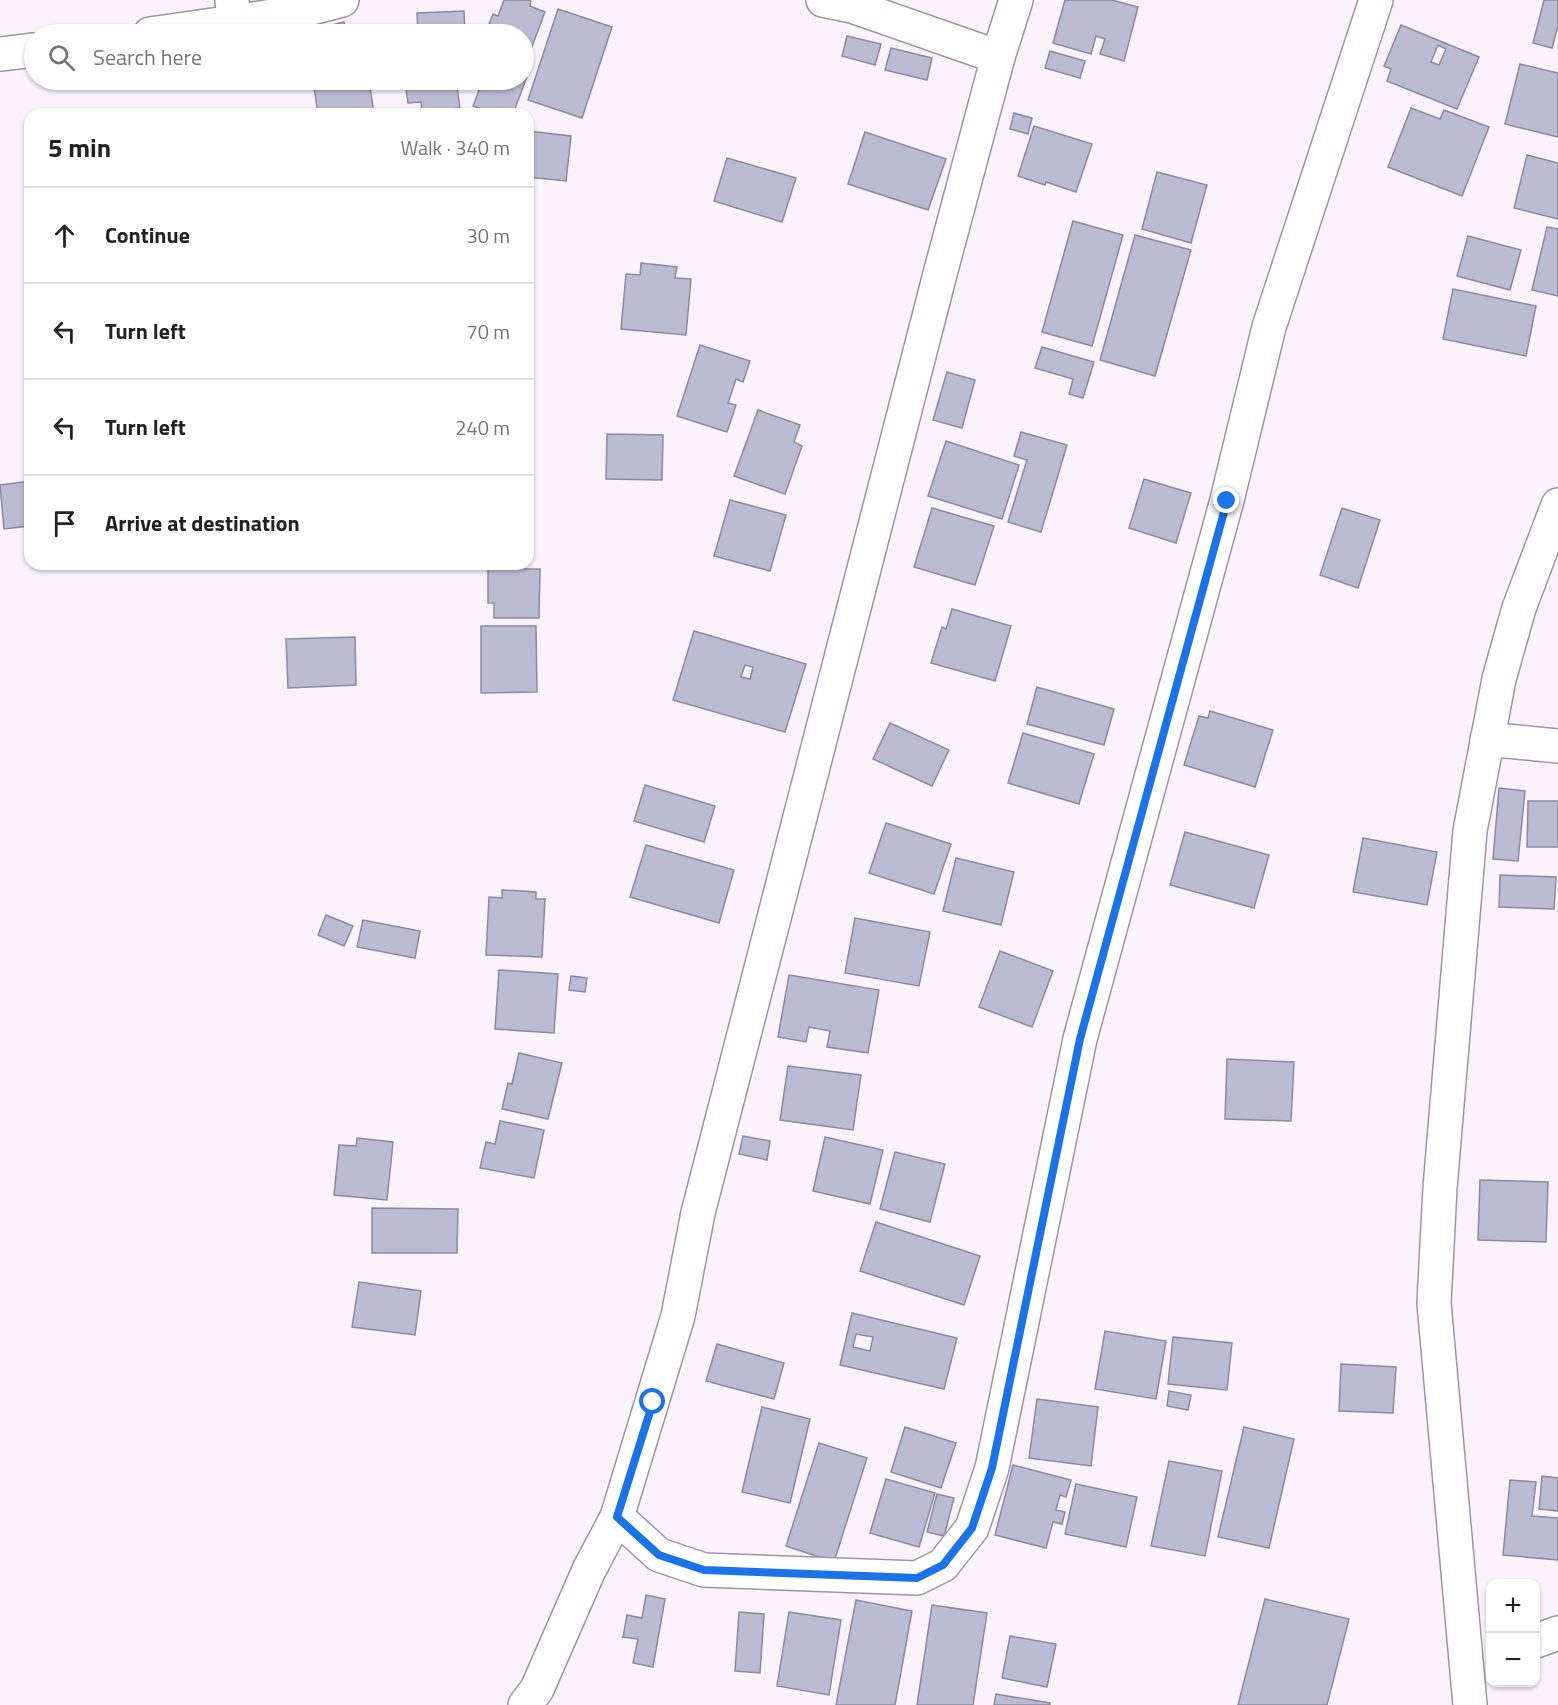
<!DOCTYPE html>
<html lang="en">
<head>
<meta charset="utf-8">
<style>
  body { margin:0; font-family:"Titillium Web",sans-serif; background:#f2f2f2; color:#222 }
  .controls { position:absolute; right:18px; bottom:18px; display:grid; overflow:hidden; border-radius:12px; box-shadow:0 2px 4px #0004 }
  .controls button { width:54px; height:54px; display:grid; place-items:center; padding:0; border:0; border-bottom:2px solid #e0e0e0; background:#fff; color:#222; font:30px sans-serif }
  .stop { position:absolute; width:18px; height:18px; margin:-14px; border:4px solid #1a73e8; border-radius:50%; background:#fff }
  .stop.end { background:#1a73e8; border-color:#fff; box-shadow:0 2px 6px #0008 }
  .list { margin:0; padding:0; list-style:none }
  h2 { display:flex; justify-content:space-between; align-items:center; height:78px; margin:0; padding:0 24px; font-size:26px }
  h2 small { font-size:20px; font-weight:400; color:#767676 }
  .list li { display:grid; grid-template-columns:39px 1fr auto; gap:18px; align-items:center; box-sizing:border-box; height:96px; padding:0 24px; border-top:2px solid #e0e0e0 }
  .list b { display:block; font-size:22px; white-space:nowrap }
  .list em { font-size:20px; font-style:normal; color:#767676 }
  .icon { flex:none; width:33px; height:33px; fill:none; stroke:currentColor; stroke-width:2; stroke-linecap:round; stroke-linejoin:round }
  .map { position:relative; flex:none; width:1558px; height:1705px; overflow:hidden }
  .search { position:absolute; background:#fff; box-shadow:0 2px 4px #0004; left:24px; top:24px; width:510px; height:66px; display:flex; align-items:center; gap:15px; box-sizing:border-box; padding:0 21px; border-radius:33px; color:#767676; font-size:22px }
  .panel { position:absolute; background:#fff; box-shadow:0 2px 4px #0004; left:24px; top:108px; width:510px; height:462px; border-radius:18px }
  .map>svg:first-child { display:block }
  .building { fill:#bcbbd4; stroke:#8c8aa2; stroke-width:1.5; fill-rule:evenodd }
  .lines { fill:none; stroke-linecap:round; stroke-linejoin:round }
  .minor-casing { stroke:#a292a7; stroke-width:36 }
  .minor { stroke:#fff; stroke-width:33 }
  .route { stroke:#1a73e8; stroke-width:8 }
</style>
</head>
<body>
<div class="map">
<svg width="1558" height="1705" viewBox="0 0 1558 1705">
  <rect width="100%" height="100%" fill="#faf3fd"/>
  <g class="building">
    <polygon points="504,0 527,0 531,1 530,6 545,12 528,57 524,56 524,34 485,34 493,14 498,16"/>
    <polygon points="1065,0 1112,0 1138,7 1124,61 1100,54 1105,39 1096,36 1091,54 1053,43"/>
    <polygon points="1544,0 1558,0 1558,26 1552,48 1533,43"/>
    <polygon points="558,9 612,27 582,118 528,100"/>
    <polygon points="464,11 465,34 418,34 417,13"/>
    <polygon points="344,22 347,34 305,34 304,32"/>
    <path d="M1401,25L1479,57L1457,109L1387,81L1391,69L1384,66ZM1438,45L1446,49L1439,65L1431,62Z"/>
    <polygon points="847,36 881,44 875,65 842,56"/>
    <polygon points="891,48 932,58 927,80 885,70"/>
    <polygon points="1050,51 1085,61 1080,78 1045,68"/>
    <polygon points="1520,64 1558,73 1558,137 1505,124"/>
    <polygon points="524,69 529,71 513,114 495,114 473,106 483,80 524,80"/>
    <polygon points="313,80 369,80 374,114 318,114"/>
    <polygon points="405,80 456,80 460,108 422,112 421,102 408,103"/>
    <polygon points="1411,108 1440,119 1444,110 1489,127 1462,196 1388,167"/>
    <polygon points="1014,113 1032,118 1028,134 1010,129"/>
    <polygon points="1034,126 1092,144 1076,192 1046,182 1045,185 1018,176"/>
    <polygon points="528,131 571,136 566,181 528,177"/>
    <polygon points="865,132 946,159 928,210 848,184"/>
    <polygon points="1527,155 1558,163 1558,219 1514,208"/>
    <polygon points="727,158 796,178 782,222 714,201"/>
    <polygon points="1157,172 1207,185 1191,243 1142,229"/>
    <polygon points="1073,221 1123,235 1092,346 1042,332"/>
    <polygon points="1547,227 1558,229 1558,296 1532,290"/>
    <polygon points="1135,235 1191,250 1155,376 1100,360"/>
    <polygon points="1468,236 1521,250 1510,290 1457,276"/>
    <polygon points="641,263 677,267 675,278 691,279 686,335 621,329 626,274 640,275"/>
    <polygon points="1453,289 1536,306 1526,356 1443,339"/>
    <polygon points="700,345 750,361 743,382 736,379 728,403 736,405 727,432 677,416"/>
    <polygon points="1042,347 1094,362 1083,398 1069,394 1073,379 1035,368"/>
    <polygon points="947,372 975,380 962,428 933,420"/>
    <polygon points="758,410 800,425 794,442 802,446 785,494 734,476"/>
    <polygon points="1021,432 1067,445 1041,532 1008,522 1027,460 1014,456"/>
    <polygon points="607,434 663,435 662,480 606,479"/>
    <polygon points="946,441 1019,465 1002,519 928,496"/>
    <polygon points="1144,479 1191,493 1176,543 1129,528"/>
    <polygon points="30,481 30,526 4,529 0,485"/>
    <polygon points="730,500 786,515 770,571 714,556"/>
    <polygon points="932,508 994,526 975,585 914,567"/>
    <polygon points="1342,508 1380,520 1358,588 1320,575"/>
    <polygon points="488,569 540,569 539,618 494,618 494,603 488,603"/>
    <polygon points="952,609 1011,626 995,681 931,663 942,627 946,629"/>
    <polygon points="481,626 536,626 537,692 481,693"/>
    <path d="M694,631L806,664L785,732L673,700ZM745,665L753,667L750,679L741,677Z"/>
    <polygon points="355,637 356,685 288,688 286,639"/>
    <polygon points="1037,687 1114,709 1104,745 1027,724"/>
    <polygon points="1210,711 1273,730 1255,787 1184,765 1199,716 1208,718"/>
    <polygon points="890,723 949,750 932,786 873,759"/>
    <polygon points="1023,733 1094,754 1079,804 1008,783"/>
    <polygon points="645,785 715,806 704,842 634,821"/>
    <polygon points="1499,788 1525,791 1518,861 1493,859"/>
    <polygon points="1528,801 1558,801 1558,847 1527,847"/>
    <polygon points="886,823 951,844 934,894 869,873"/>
    <polygon points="1185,832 1269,855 1254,908 1170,885"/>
    <polygon points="1363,838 1437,852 1427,905 1353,892"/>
    <polygon points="646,845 734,870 719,923 630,897"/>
    <polygon points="956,858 1014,872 1001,925 943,911"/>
    <polygon points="1500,875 1556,877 1554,909 1499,907"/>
    <polygon points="502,890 536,892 536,899 545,899 542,957 486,955 489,897 502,898"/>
    <polygon points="326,915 353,926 344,946 318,935"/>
    <polygon points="855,918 930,932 919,986 845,973"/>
    <polygon points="363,920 420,931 415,958 357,947"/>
    <polygon points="1000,951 1053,971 1032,1027 979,1007"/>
    <polygon points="499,970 558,974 554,1033 495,1029"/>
    <polygon points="789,975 879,990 868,1053 827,1047 830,1031 809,1027 806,1042 778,1037"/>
    <polygon points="571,976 587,978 585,992 569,990"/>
    <polygon points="519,1053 562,1063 548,1119 502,1109 508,1083 512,1084"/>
    <polygon points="1227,1059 1294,1062 1291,1121 1225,1119"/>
    <polygon points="788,1066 861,1075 853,1130 780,1120"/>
    <polygon points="500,1121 544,1130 534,1178 480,1168 486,1142 495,1144"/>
    <polygon points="743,1136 770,1141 767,1160 739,1154"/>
    <polygon points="825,1137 883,1150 870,1204 813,1191"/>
    <polygon points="357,1138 393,1142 387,1200 334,1195 339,1145 356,1146"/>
    <polygon points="895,1152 945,1164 930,1222 880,1209"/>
    <polygon points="1480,1180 1548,1182 1546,1242 1478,1240"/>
    <polygon points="372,1208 458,1209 457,1253 372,1253"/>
    <polygon points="876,1222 980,1256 964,1305 860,1271"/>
    <polygon points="359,1282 421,1291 415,1335 352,1327"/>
    <path d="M852,1313L957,1338L944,1389L840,1365ZM856,1334L873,1337L870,1351L853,1347Z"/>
    <polygon points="1105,1331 1166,1341 1156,1399 1095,1389"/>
    <polygon points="1173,1337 1232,1343 1227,1390 1168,1384"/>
    <polygon points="717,1344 784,1363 774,1399 706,1381"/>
    <polygon points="1341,1364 1396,1367 1393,1413 1339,1411"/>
    <polygon points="1169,1391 1191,1395 1188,1410 1167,1406"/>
    <polygon points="1037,1399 1098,1407 1091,1466 1029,1458"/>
    <polygon points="762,1407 810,1419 790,1503 742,1492"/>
    <polygon points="905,1427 956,1443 941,1488 891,1472"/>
    <polygon points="1244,1427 1294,1439 1269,1548 1218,1537"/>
    <polygon points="819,1443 867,1458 834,1562 786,1546"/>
    <polygon points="1169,1461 1222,1471 1205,1556 1151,1546"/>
    <polygon points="1013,1465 1071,1480 1066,1497 1060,1495 1056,1510 1065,1512 1062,1524 1053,1522 1046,1548 995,1535"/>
    <polygon points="1542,1476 1558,1478 1558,1511 1539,1509"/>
    <polygon points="886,1479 935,1493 919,1547 870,1533"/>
    <polygon points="1510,1480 1536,1482 1532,1516 1558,1518 1558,1560 1503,1555"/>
    <polygon points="1076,1484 1137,1497 1126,1547 1065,1534"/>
    <polygon points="937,1494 954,1498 944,1536 927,1532"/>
    <polygon points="646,1595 665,1599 653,1667 633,1663 638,1639 623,1637 627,1615 642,1618"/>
    <polygon points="1265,1599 1349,1619 1327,1705 1238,1705"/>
    <polygon points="856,1600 912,1611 895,1705 836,1705"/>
    <polygon points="932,1605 987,1613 973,1705 917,1705"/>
    <polygon points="739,1612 764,1614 760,1673 735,1671"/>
    <polygon points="789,1612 841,1620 829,1695 777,1686"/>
    <polygon points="1010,1636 1056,1644 1047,1687 1002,1678"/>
    <polygon points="996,1694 1050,1703 1050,1705 994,1705"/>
  </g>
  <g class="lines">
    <defs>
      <g id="minor">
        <polyline points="232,0 234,22 292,13 342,0"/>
        <polyline points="823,0 852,6 998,57"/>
        <polyline points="150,34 234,22"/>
        <polyline points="0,54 34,50"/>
        <polyline points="1487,739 1558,746"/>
        <polyline points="617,1517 659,1555 704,1570 917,1578 943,1565 972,1528 992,1468 1080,1039 1227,500 1269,327 1376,0"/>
        <polyline points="1536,1641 1558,1633"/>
        <polyline points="525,1705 537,1689 589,1570 617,1517 678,1316 698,1213 940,274 998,57 1016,0"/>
        <polyline points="1470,1705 1434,1303 1440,1188 1470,831 1499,679 1519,608 1558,505"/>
      </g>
    </defs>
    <use href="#minor" class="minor-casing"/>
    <use href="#minor" class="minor"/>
  </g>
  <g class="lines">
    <polyline class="route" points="653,1402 617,1517 659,1555 704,1570 917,1578 943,1565 972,1528 992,1468 1080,1039 1227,501"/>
  </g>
</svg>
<div class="controls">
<button>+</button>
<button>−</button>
</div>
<div class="stop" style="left:653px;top:1402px"></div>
<div class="stop end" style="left:1227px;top:501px"></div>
<div class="search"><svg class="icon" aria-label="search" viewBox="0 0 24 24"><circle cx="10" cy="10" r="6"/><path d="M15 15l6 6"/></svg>Search here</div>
<section class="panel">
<h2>5 min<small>Walk · 340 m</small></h2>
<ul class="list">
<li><svg class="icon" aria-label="ahead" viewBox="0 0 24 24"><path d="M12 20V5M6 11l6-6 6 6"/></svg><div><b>Continue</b></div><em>30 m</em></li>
<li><svg class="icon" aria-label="left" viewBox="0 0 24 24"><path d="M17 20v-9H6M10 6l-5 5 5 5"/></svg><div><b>Turn left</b></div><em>70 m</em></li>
<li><svg class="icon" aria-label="left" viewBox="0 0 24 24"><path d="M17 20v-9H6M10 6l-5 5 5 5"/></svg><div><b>Turn left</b></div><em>240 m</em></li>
<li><svg class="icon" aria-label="arrive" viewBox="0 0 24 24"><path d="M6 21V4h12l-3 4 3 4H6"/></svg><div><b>Arrive at destination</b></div></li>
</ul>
</section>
</div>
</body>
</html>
